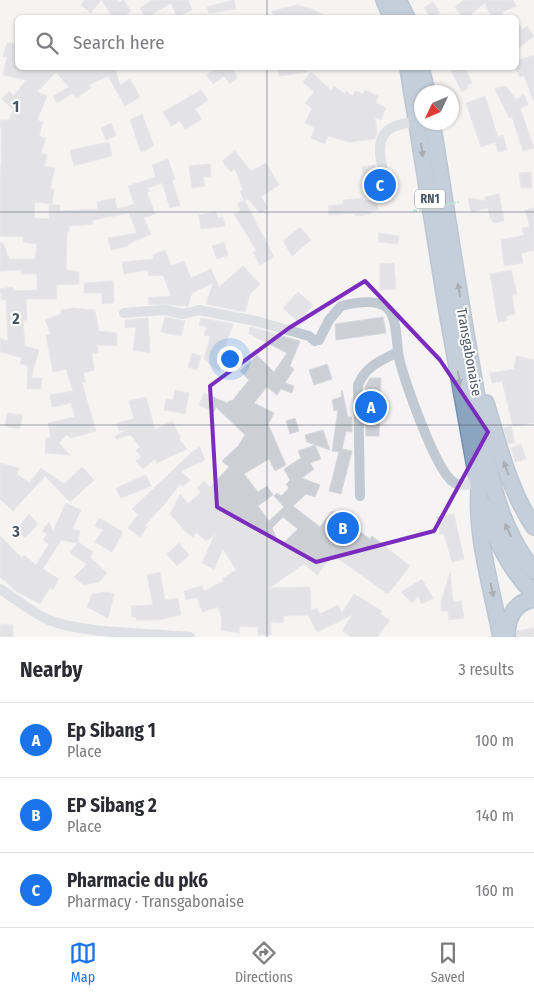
<!DOCTYPE html>
<html lang="en">
<head>
<meta charset="utf-8">
<style>
  body { margin:0; font-family:"Fira Sans Condensed",sans-serif; background:#f7f7f7; color:#2b2b33 }
  .compass { position:absolute; left:414px; top:85px; width:45px; height:45px; border-radius:50%; background:#fff; box-shadow:0 1px 4px #0004; rotate:226deg }
  .you { position:absolute; left:229px; top:358px; width:18px; height:18px; margin:-12px; border:4px solid #fff; border-radius:50%; background:#1a73e8; box-shadow:0 0 0 8px #1a73e833 }
  .badge { display:grid; place-items:center; width:32px; height:32px; border-radius:50%; background:#1a73e8; color:#fff; font-size:16px; font-weight:700 }
  .pin { position:absolute; translate:-50% -50%; border:2px solid #fff; box-shadow:0 1px 5px #0006 }
  .list { margin:0; padding:0; list-style:none }
  h2 { display:flex; justify-content:space-between; align-items:center; height:65px; margin:0; padding:0 20px; font-size:21px }
  h2 small { font-size:16px; font-weight:400; color:#7c7c81 }
  .list li { display:grid; grid-template-columns:32px 1fr auto; gap:15px; align-items:center; box-sizing:border-box; height:75px; padding:0 20px; border-top:1px solid #e1e1e2 }
  .list b { display:block; font-size:19px; white-space:nowrap }
  .list p { margin:0; font-size:16px; white-space:nowrap; color:#7c7c81 }
  .list em { font-size:16px; font-style:normal; color:#7c7c81 }
  .icon { flex:none; width:28px; height:28px; fill:none; stroke:currentColor; stroke-width:2; stroke-linecap:round; stroke-linejoin:round }
  .map { position:relative; flex:none; width:534px; height:637px; overflow:hidden }
  .search { position:absolute; background:#fff; box-shadow:0 1px 4px #0004; left:15px; right:15px; top:15px; height:55px; display:flex; align-items:center; gap:12px; box-sizing:border-box; padding:0 18px; border-radius:8px; color:#7c7c81; font-size:19px }
  .sheet { height:290px; background:#fff }
  nav { display:flex; justify-content:space-around; align-items:center; box-sizing:border-box; height:70px; border-top:1px solid #e1e1e2; background:#fff; font-size:14px; color:#7c7c81 }
  nav a { display:grid; justify-items:center; gap:2px }
  nav .on { color:#1a73e8 }
  .map>svg:first-child { display:block }
  .building { fill:#cdcfd5; stroke:#d7d9de; fill-rule:evenodd }
  .lines { fill:none; stroke-linecap:round; stroke-linejoin:round }
  .highway-casing { stroke:#7690ad; stroke-width:18 }
  .minor { stroke:#c1cad2; stroke-width:10 }
  .highway { stroke:#8ba5c1; stroke-width:15 }
  .path-bridge { stroke:#7ad0a6; stroke-width:2; stroke-dasharray:4 2.5; stroke-linecap:butt }
  .oneway { fill:#505e6b }
  .marked { fill:none; stroke:#7b2cbf; stroke-width:4; stroke-linejoin:round }
  .grid { fill:none; stroke:#4a5661; stroke-width:1; stroke-opacity:0.55 }
  .labels { text-anchor:middle; dominant-baseline:central; stroke-width:4; stroke-linejoin:round; paint-order:stroke }
  .shield { fill:#fff; stroke:#808990; stroke-width:1 }
  .shield-label { font-size:12px; font-weight:bold; fill:#4a5661 }
  .street-label { font-size:14px; fill:#4a5661; stroke:#fff }
  .grid-label { font-size:16px; text-anchor:middle; font-weight:bold; fill:#4a5661; stroke:#fff; stroke-width:4; stroke-linejoin:round; paint-order:stroke }
</style>
</head>
<body>
<div class="map">
<svg width="534" height="637" viewBox="0 0 534 637">
  <rect width="100%" height="100%" fill="#f5f3f3"/>
  <g class="building">
    <polygon points="84,0 101,0 91,13 81,5"/>
    <polygon points="102,0 117,0 119,3 124,0 131,11 122,18 113,18"/>
    <polygon points="152,0 188,0 192,10 177,17 171,3 146,18 140,8"/>
    <polygon points="234,0 236,9 209,13 207,7"/>
    <polygon points="464,0 513,0 516,6 502,12 505,18 492,18 485,3 471,14 473,18 463,18 455,7"/>
    <polygon points="433,2 440,13 431,18 424,7"/>
    <polygon points="297,5 312,9 328,18 274,18 272,11"/>
    <polygon points="516,19 522,30 527,26 534,36 516,50"/>
    <polygon points="7,43 18,43 18,68 115,68 120,85 130,79 140,97 125,106 108,76 89,85 91,88 76,98 73,93 57,103 53,96 69,87 56,72 37,92 47,96 37,120 43,122 39,136 46,138 41,153 47,155 44,166 55,168 50,189 54,189 52,204 35,202 34,218 49,219 49,205 60,205 60,211 98,209 97,202 115,198 117,209 134,204 128,186 156,177 152,165 168,159 175,179 172,180 180,205 170,208 162,183 148,188 150,191 147,192 155,214 144,218 151,234 128,244 128,246 111,250 108,238 137,233 129,213 93,220 93,224 69,226 69,232 67,232 66,270 79,272 79,284 56,285 57,299 26,299 27,320 23,320 25,346 39,350 31,378 42,378 41,389 27,389 28,366 20,364 22,358 0,352 0,338 8,341 6,299 2,300 0,289 13,287 14,291 37,290 37,274 21,274 21,270 0,271 0,243 3,243 9,259 35,259 37,244 23,242 24,237 0,236 0,175 2,153 1,153 2,128 0,128 0,120 9,120 13,110 2,99 9,91 14,96 26,80 3,75 7,57 3,56"/>
    <polygon points="534,55 534,100 533,100 524,75 520,77 516,70 516,61"/>
    <polygon points="217,68 231,68 238,77 230,84 224,76 213,84 206,75"/>
    <polygon points="278,68 307,68 307,72 279,76"/>
    <polygon points="450,68 465,68 472,83 467,85 468,88 462,92"/>
    <polygon points="311,72 331,90 334,86 345,94 346,91 353,96 355,91 363,94 365,90 378,96 376,103 386,108 381,120 375,117 377,133 375,139 349,142 328,136 325,144 311,138 315,128 305,123 312,108 305,103 314,92 303,82"/>
    <polygon points="503,86 507,87 516,100 524,94 528,105 520,108 534,148 523,151 512,117 509,118 495,89"/>
    <polygon points="201,90 208,100 195,109 202,119 185,129 180,121 171,126 163,112"/>
    <polygon points="485,96 498,137 503,135 507,150 498,152 495,142 481,147 466,103"/>
    <polygon points="142,114 154,146 141,152 130,120"/>
    <polygon points="111,123 116,135 106,140 101,128"/>
    <polygon points="109,142 112,156 74,166 70,150"/>
    <polygon points="235,151 251,171 266,163 279,185 261,197 268,208 260,213 248,199 245,201 274,257 260,265 253,252 256,250 234,214 241,210 237,204 244,200 240,191 243,190 235,169 231,172 222,161"/>
    <polygon points="210,164 211,177 203,177 205,186 192,188 189,166"/>
    <polygon points="375,165 378,178 363,179 362,167"/>
    <polygon points="531,172 532,188 521,188 519,173"/>
    <polygon points="499,194 504,221 494,223 490,218 488,208 471,212 468,198 486,201 485,197"/>
    <polygon points="363,198 363,201 377,200 378,210 371,211 371,214 355,216 355,213 329,215 328,206 343,204 343,200"/>
    <polygon points="534,208 534,250 521,253 523,263 504,266 501,240 524,235 522,228 530,227 525,210"/>
    <polygon points="216,212 218,218 223,217 225,226 201,229 199,215"/>
    <polygon points="300,227 311,240 292,256 283,241"/>
    <polygon points="379,233 399,236 398,244 378,242"/>
    <polygon points="224,242 228,255 217,259 212,246"/>
    <polygon points="165,250 171,266 184,261 191,278 211,269 219,287 243,266 260,284 250,294 245,312 206,304 213,283 192,293 188,306 149,304 148,298 171,296 163,275 149,276 147,270 124,274 122,262 154,259 153,255"/>
    <polygon points="394,263 396,289 380,290 380,264"/>
    <polygon points="511,270 517,294 512,294 515,314 506,316 507,321 498,322 490,274"/>
    <polygon points="113,281 114,303 102,304 102,293 84,293 84,283"/>
    <polygon points="298,292 313,305 298,322 283,308"/>
    <polygon points="72,308 95,310 99,331 117,333 117,346 97,345 99,353 92,354 94,370 83,373 86,382 82,383 96,431 71,438 67,435 59,443 70,455 45,453 46,438 51,438 48,423 75,417 71,403 52,407 50,395 73,391 66,369 53,372 46,335 51,334 45,320 61,314 61,310"/>
    <polygon points="165,317 185,321 181,336 161,332"/>
    <polygon points="383,317 386,333 336,340 335,324"/>
    <polygon points="148,318 150,353 133,350 136,327 125,328 125,320"/>
    <polygon points="201,318 233,324 222,354 229,360 219,372 204,359 210,336 204,335 207,327 199,325"/>
    <path d="M250,327L300,341L290,366L294,369L285,383L294,386L292,393L281,389L277,395L267,387L254,403L274,413L267,427L269,426L286,465L275,471L269,459L244,474L258,492L267,486L273,495L258,506L269,521L284,507L274,496L277,493L281,496L289,488L286,484L290,480L284,469L301,458L298,451L315,445L321,459L310,463L314,469L302,478L320,485L315,497L306,494L293,506L320,527L332,511L370,539L372,536L410,566L388,594L333,555L317,575L304,564L269,588L310,587L311,611L317,608L320,614L338,605L342,613L354,594L382,611L380,614L390,620L377,637H351L342,631L352,615L317,632L308,615L284,616L283,623L271,622V635H258V627L240,626L239,633L221,630L222,619L218,607L202,612L197,597L186,600L184,591L202,586L204,591L224,581L222,579L236,570L223,549L214,569L202,563L215,534L206,541L196,532L193,537L188,534L170,514L180,494L188,504L201,492L197,488L204,481L210,487L229,467L222,461L238,446L245,435L216,407L214,412L199,405L204,393L227,403L231,400L232,401L249,380L240,371L257,355L274,372L287,353L249,334ZM283,517L298,529L280,546L272,528Z"/>
    <polygon points="192,353 201,356 197,370 188,367"/>
    <polygon points="516,356 534,360 534,423 513,426 502,381 492,383 490,373 514,369"/>
    <polygon points="327,364 332,379 314,385 309,370"/>
    <polygon points="370,378 381,378 379,436 366,436 365,387"/>
    <polygon points="175,390 189,393 185,414 164,410 166,399 173,400"/>
    <polygon points="342,390 348,417 352,417 352,432 346,431 342,449 352,451 341,494 329,491 339,452 332,451 338,410 334,411 332,400 341,397"/>
    <polygon points="146,397 155,430 172,421 180,436 179,439 187,449 157,463 155,459 143,469 136,461 141,457 136,450 140,447 131,435 116,439 115,436 129,429 119,431 117,423 134,419 129,401"/>
    <polygon points="7,413 22,415 20,429 5,426"/>
    <polygon points="295,418 299,431 290,434 286,421"/>
    <polygon points="511,426 515,443 508,444 503,428"/>
    <polygon points="323,430 330,450 307,442 305,435"/>
    <polygon points="521,444 526,459 515,462 511,448"/>
    <polygon points="200,447 205,460 181,471 190,480 183,486 180,484 163,506 145,525 147,527 140,537 128,528 138,515 132,509 193,451"/>
    <polygon points="0,463 19,468 17,474 29,483 41,468 64,484 82,467 94,480 70,502 45,476 13,511 0,499"/>
    <polygon points="146,475 151,486 121,498 116,488"/>
    <polygon points="66,503 81,510 72,529 80,531 77,543 61,540 43,569 59,579 53,590 50,588 40,604 16,591 0,577 0,536 22,558 24,555 36,565 49,544 43,540 47,534 42,531 49,522 53,531"/>
    <polygon points="29,514 38,524 25,538 16,530"/>
    <polygon points="454,514 464,559 452,562 444,534 440,534 437,517"/>
    <polygon points="99,518 123,532 112,552 95,542 103,530 95,526"/>
    <polygon points="78,542 93,552 90,557 107,573 99,582 83,585 74,577 87,564 70,553"/>
    <polygon points="179,543 189,555 177,566 167,554"/>
    <polygon points="160,572 165,600 178,598 181,615 158,620 136,620 136,617 132,617 131,606 153,605 147,575"/>
    <polygon points="450,572 453,602 461,601 464,618 449,620 448,611 441,611 441,602"/>
    <polygon points="422,579 433,598 422,604 418,596 412,603 401,592"/>
    <polygon points="108,592 114,594 108,618 87,607 92,594"/>
    <polygon points="0,624 13,625 13,637 0,637"/>
    <polygon points="534,628 534,637 516,637 517,631"/>
  </g>
  <g class="lines">
    <defs>
      <g id="highway">
        <polyline points="384,0 392,18"/>
        <polyline points="398,0 407,18"/>
        <path d="M408,68L446,305L479,490C476,539 492,589 501,637"/>
        <polyline points="421,68 427,92"/>
        <path d="M432,122C446,206 458,291 473,374C485,442 489,516 534,571"/>
        <path d="M486,403C499,446 509,490 534,527"/>
        <path d="M484,506C495,539 509,569 534,594"/>
        <path d="M507,637C507,618 514,602 534,599"/>
      </g>
    </defs>
    <use href="#highway" class="highway-casing"/>
    <g class="minor">
      <path d="M388,192C385,174 370,140 391,128C398,124 409,123 418,120"/>
      <path d="M124,313L164,310L183,314L199,310L256,321L309,336L315,341L319,340L329,320L341,306C353,303 375,299 386,307C398,316 396,344 399,358C405,382 434,466 452,481C460,488 468,484 477,482"/>
      <path d="M360,496L358,385C366,366 380,361 398,352"/>
      <path d="M0,589C16,599 31,612 49,620C84,634 151,633 190,637"/>
    </g>
    <use href="#highway" class="highway"/>
    <polyline class="path-bridge" points="413,211 459,202"/>
  </g>
  <defs><path id="oneway-solid" d="M-6-.8H1V-3.2L6.5 0L1 3.2V.8H-6Z" transform="scale(1.25)"/></defs>
  <g class="oneway">
    <use href="#oneway-solid" transform="translate(422 150) rotate(81)"/>
    <use href="#oneway-solid" transform="translate(459 290) rotate(-99)"/>
    <use href="#oneway-solid" transform="translate(459 378) rotate(80)"/>
    <use href="#oneway-solid" transform="translate(506 468) rotate(-110)"/>
    <use href="#oneway-solid" transform="translate(508 530) rotate(-115)"/>
    <use href="#oneway-solid" transform="translate(492 590) rotate(79)"/>
  </g>
  <path d="M0 0H534V637H0ZM365,281L440,360L488,432L434,531L316,562L217,507L210,386L289,328Z" fill="#f5f3f3" fill-opacity=".55" fill-rule="evenodd"/>
  <path class="marked" d="M365,281L440,360L488,432L434,531L316,562L217,507L210,386L289,328Z"/>
  <path class="grid" d="M267,0V18M267,68V637M0,212H534M0,425H534"/>
  <g class="labels">
    <rect class="shield" x="415" y="189.5" width="30" height="19" rx="4"/>
    <g class="shield-label">
      <text x="430" y="199">RN1</text>
    </g>
    <g class="street-label">
      <text transform="translate(469 352) rotate(80)">Transgabonaise</text>
    </g>
  </g>
  <g class="grid-label">
    <text x="16" y="112">1</text>
    <text x="16" y="324">2</text>
    <text x="16" y="537">3</text>
  </g>
</svg>
<svg class="compass" viewBox="-18 -18 36 36"><path d="M0-13l5 13h-10z" fill="#e53935"/><path d="M0 13l5-13h-10z" fill="#7c7c81"/></svg>
<div class="you"></div>
<div class="pin badge" style="left:371px;top:407px">A</div>
<div class="pin badge" style="left:343px;top:528px">B</div>
<div class="pin badge" style="left:380px;top:185px">C</div>
<div class="search"><svg class="icon" aria-label="search" viewBox="0 0 24 24"><circle cx="10" cy="10" r="6"/><path d="M15 15l6 6"/></svg>Search here</div>
</div>
<section class="sheet">
<h2>Nearby<small>3 results</small></h2>
<ul class="list">
<li><span class="badge">A</span><div><b>Ep Sibang 1</b><p>Place</p></div><em>100 m</em></li>
<li><span class="badge">B</span><div><b>EP Sibang 2</b><p>Place</p></div><em>140 m</em></li>
<li><span class="badge">C</span><div><b>Pharmacie du pk6</b><p>Pharmacy · Transgabonaise</p></div><em>160 m</em></li>
</ul>
</section>
<nav>
<a class="on"><svg class="icon" aria-label="map" viewBox="0 0 24 24"><path d="M3 6l6-2 6 2 6-2v14l-6 2-6-2-6 2zM9 4v14M15 6v14"/></svg>Map</a>
<a><svg class="icon" aria-label="directions" viewBox="0 0 24 24"><path d="M12 3l9 9-9 9-9-9zM9 14v-3h6M13 9l2 2-2 2"/></svg>Directions</a>
<a><svg class="icon" aria-label="saved" viewBox="0 0 24 24"><path d="M7 4h10v16l-5-4-5 4z"/></svg>Saved</a>
</nav>
</body>
</html>
